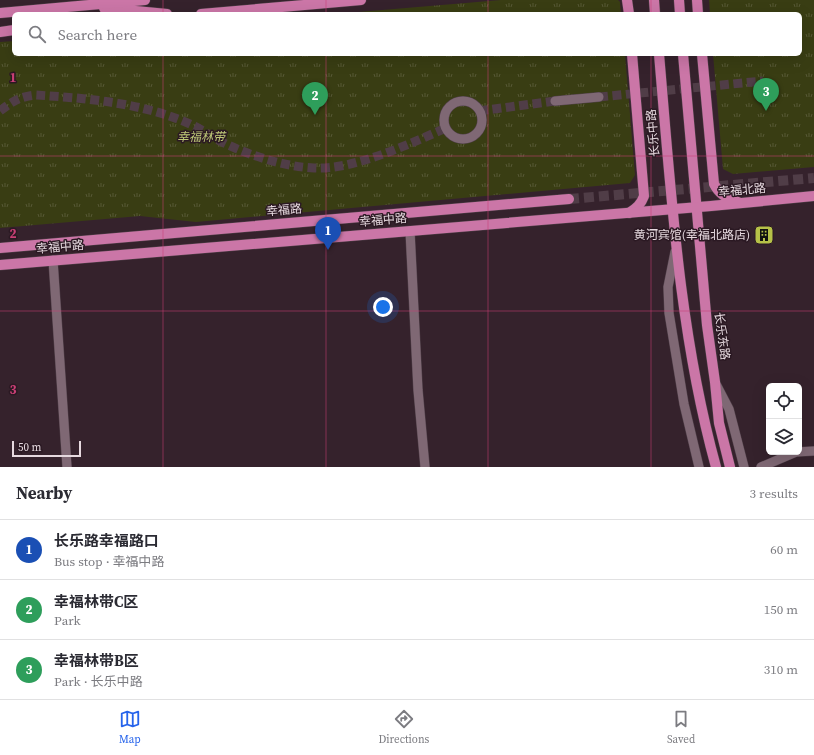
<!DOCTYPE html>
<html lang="en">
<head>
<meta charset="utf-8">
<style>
  body { margin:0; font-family:"Source Serif 4","Noto Sans SC",serif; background:#f7f7f7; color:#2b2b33 }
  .controls { position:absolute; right:12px; bottom:12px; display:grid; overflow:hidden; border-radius:6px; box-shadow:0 4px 16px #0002 }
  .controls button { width:36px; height:36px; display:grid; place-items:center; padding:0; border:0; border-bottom:1px solid #e1e1e2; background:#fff; color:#2b2b33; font:20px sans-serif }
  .scale { position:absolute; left:12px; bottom:10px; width:69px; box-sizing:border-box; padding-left:4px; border:2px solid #e6d9df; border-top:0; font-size:11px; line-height:14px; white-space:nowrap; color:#e6d9df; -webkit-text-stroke:3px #2b1923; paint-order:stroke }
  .you { position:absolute; left:383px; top:307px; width:14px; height:14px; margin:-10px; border:3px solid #fff; border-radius:50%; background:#1a73e8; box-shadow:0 0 0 6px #1a73e833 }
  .badge { display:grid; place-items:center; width:26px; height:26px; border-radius:50%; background:#2563eb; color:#fff; font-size:13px; font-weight:700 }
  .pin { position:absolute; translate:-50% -33px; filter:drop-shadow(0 1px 2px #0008) }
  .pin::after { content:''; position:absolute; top:21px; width:14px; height:12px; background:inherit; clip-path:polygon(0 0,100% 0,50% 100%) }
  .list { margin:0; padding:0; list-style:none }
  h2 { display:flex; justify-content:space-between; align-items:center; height:52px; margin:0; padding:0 16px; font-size:17px }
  h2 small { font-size:13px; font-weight:400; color:#7c7c81 }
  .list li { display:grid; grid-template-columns:26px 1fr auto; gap:12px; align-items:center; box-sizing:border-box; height:60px; padding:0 16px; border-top:1px solid #e1e1e2 }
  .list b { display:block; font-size:15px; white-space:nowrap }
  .list p { margin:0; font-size:13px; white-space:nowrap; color:#7c7c81 }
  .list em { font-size:13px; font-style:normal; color:#7c7c81 }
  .icon { flex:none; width:22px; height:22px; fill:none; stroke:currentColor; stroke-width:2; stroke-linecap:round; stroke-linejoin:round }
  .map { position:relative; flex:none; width:814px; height:467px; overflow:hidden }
  .search { position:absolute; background:#fff; box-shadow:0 4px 16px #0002; left:12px; right:12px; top:12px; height:44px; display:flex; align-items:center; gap:10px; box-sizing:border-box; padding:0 14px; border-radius:6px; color:#7c7c81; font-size:15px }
  .sheet { height:232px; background:#fff }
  nav { display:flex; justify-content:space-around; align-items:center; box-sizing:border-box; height:56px; border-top:1px solid #e1e1e2; background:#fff; font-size:11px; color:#7c7c81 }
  nav a { display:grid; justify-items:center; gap:2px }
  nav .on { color:#2563eb }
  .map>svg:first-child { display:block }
  .park { fill:url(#park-tufts) }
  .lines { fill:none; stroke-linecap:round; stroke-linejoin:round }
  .minor-tunnel { stroke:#503d47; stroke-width:9; stroke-dasharray:9 4.5; stroke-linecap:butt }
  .major-tunnel { stroke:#503d47; stroke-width:10; stroke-dasharray:10 5; stroke-linecap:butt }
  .minor-casing { stroke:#51414a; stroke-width:10 }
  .major-casing { stroke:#51414a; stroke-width:11 }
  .minor { stroke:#7f6874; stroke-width:9 }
  .major { stroke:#cb76a7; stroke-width:10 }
  .grid { fill:none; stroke:#c93f75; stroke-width:1; stroke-opacity:0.55 }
  .labels { text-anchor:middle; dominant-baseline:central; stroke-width:3; stroke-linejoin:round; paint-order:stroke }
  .street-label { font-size:12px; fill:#e6d9df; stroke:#2b1923 }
  .park-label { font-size:12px; font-style:italic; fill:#bec877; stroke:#2b1923 }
  .poi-label { font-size:12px; fill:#e6d9df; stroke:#2b1923; text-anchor:end }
  .grid-label { font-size:13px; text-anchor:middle; font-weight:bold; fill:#c93f75; stroke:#2b1923; stroke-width:3; stroke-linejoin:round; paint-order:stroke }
</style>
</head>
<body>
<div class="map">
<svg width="814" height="467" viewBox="0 0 814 467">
  <defs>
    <pattern id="park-tufts" width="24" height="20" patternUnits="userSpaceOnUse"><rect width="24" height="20" fill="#393d13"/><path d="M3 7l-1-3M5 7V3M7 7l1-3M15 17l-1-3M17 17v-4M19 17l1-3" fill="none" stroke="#565835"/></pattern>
  </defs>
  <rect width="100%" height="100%" fill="#35222c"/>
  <g class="park">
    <polygon points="501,0 618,0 620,2 621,14 335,14"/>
    <polygon points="709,0 814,0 814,167 733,174 723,169 713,54 800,54 800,14 710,14"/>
    <polygon points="14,41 14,54 625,54 635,175 630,183 196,222 140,216 0,228 0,42"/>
  </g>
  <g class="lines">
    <g class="minor-tunnel">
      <polyline points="599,97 763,81"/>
      <path d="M0,111C13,101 19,97 35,95C86,98 145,103 192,125C203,130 213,138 224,143C248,155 286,167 314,168C354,170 409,144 446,128"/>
      <polyline points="479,111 555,101"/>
    </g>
    <polyline class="major-tunnel" points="569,199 814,178"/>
    <defs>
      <g id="minor">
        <polyline points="555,101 599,97"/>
        <circle cx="463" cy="120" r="19"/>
        <polyline points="410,231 418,390 425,467"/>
        <polyline points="675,252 668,287 669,313 684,404 699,467"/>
        <polyline points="53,260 67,467"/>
        <polyline points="716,384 729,409 744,467"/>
        <polyline points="761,467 796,452 814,451"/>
      </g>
      <g id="major">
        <polyline points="627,0 629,14"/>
        <polyline points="654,0 655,14"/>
        <polyline points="679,0 680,14"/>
        <polyline points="697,0 698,14"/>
        <polyline points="104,8 167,14"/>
        <polyline points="0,13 145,0"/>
        <polyline points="201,14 361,0"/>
        <polyline points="0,32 14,30"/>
        <path d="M659,54C671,192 679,333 716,467"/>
        <polyline points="683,54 707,325 715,382 719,423 730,467"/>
        <path d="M702,54L714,184C719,194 727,199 738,202"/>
        <path d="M629,213C637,208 641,204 644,196L632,54"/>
        <polyline points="0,248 569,199"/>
        <polyline points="0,265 711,206 814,196"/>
      </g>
    </defs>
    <use href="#minor" class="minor-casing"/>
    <use href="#major" class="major-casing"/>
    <use href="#minor" class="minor"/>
    <use href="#major" class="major"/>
  </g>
  <path class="grid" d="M163,0V14M326,0V14M488,0V14M651,0V14M163,54V467M326,54V467M488,54V467M651,54V467M0,156H814M0,311H814"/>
  <defs>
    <symbol id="building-square" viewBox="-11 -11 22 22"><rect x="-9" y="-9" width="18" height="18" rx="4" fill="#b6c148" stroke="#2b1923"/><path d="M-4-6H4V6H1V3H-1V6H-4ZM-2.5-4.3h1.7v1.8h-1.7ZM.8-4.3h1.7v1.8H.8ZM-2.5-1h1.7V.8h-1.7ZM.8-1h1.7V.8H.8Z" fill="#111"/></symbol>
  </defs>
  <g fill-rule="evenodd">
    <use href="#building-square" x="753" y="224" width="22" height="22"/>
  </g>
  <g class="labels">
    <g class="street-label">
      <text transform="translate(653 133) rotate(-95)">长乐中路</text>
      <text transform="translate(742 190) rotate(-5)">幸福北路</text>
      <text transform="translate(284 210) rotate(-5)">幸福路</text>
      <text transform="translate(383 220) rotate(-5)">幸福中路</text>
      <text transform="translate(60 247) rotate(-5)">幸福中路</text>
      <text transform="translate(722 336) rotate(82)">长乐东路</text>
    </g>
    <g class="park-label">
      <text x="201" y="137">幸福林带</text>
    </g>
    <g class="poi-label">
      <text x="750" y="235">黄河宾馆(幸福北路店)</text>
    </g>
  </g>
  <g class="grid-label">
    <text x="13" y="82">1</text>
    <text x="13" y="238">2</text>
    <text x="13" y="394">3</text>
  </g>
</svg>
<div class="controls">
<button><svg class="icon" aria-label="locate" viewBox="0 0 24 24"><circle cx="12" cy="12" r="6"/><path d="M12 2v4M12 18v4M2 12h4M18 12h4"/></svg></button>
<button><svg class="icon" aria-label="layers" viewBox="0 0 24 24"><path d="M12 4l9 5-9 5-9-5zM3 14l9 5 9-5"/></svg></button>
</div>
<div class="scale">50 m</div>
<div class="you"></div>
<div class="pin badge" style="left:328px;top:250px;background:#1a4fb4">1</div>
<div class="pin badge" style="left:315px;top:115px;background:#2e9e5b">2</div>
<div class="pin badge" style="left:766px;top:111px;background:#2e9e5b">3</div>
<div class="search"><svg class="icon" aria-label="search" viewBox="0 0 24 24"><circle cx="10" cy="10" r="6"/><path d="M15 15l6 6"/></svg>Search here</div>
</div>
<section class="sheet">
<h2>Nearby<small>3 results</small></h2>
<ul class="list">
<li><span class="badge" style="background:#1a4fb4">1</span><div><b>长乐路幸福路口</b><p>Bus stop · 幸福中路</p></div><em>60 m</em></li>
<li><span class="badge" style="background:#2e9e5b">2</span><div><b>幸福林带C区</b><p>Park</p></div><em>150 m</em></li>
<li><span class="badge" style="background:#2e9e5b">3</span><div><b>幸福林带B区</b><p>Park · 长乐中路</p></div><em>310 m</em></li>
</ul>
</section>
<nav>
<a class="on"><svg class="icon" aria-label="map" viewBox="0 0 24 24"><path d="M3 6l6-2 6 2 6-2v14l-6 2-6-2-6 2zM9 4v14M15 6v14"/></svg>Map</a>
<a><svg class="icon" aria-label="directions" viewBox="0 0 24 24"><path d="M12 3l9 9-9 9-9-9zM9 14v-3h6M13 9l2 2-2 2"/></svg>Directions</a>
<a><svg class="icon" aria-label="saved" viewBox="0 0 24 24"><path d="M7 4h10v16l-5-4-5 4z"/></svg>Saved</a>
</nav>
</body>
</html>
